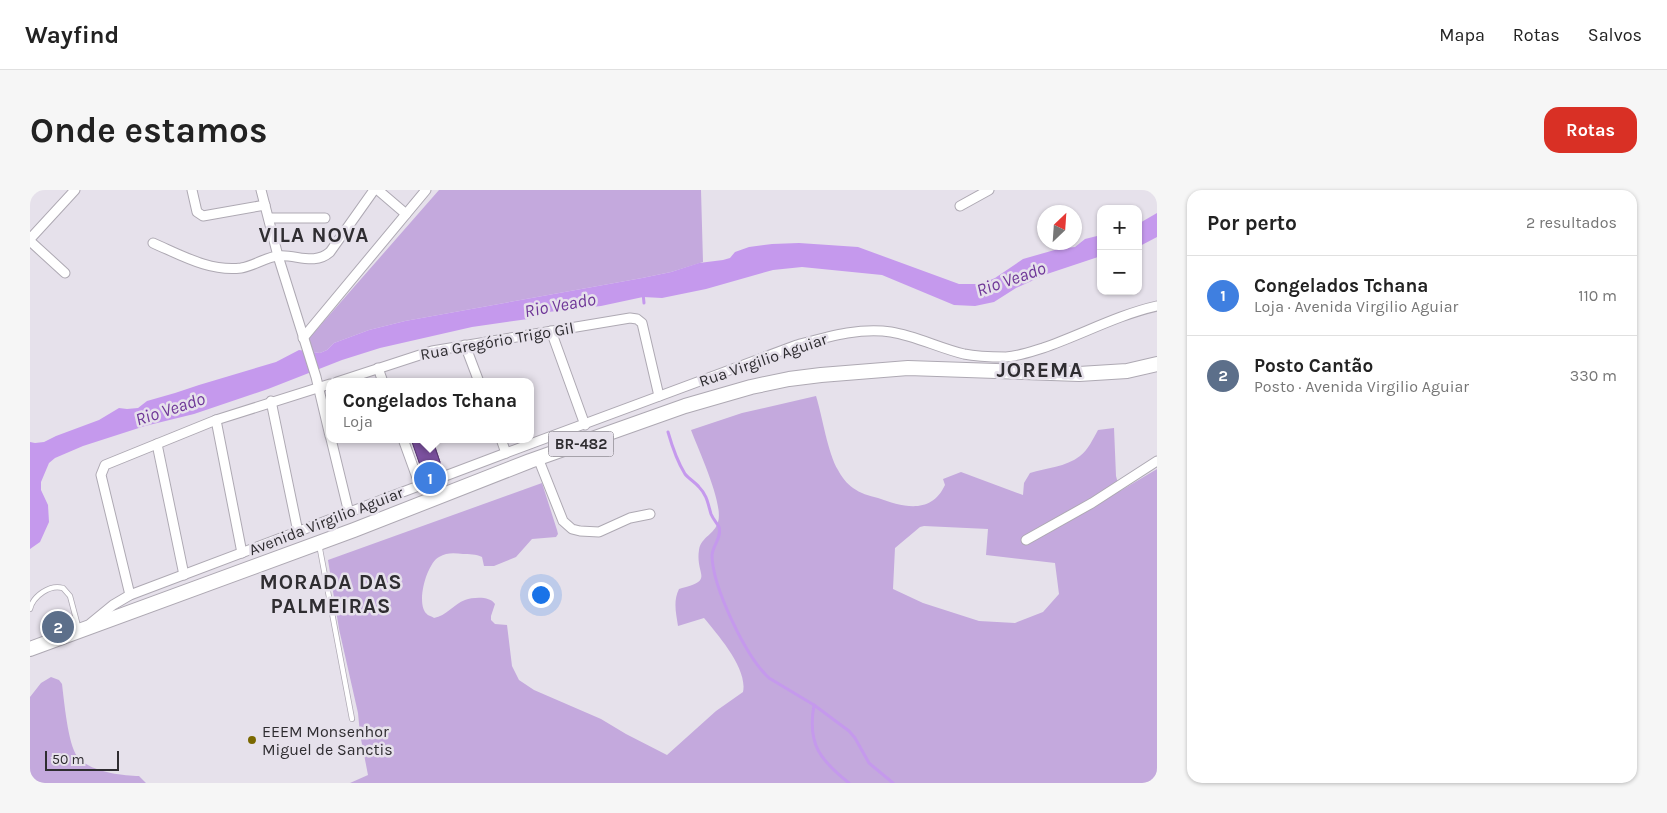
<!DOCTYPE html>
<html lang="pt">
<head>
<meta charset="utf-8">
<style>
  body { margin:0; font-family:Karla,sans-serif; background:#f6f6f6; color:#222 }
  .controls { position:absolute; right:15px; top:15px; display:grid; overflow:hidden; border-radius:10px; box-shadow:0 1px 4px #0004 }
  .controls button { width:45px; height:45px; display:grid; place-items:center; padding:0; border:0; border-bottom:1px solid #e0e0e0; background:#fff; color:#222; font:25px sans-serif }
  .compass { position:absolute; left:1007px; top:15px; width:45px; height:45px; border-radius:50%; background:#fff; box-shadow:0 1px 4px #0004; rotate:25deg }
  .scale { position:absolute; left:15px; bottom:12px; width:74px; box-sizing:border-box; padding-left:5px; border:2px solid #2f2d31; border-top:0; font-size:14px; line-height:18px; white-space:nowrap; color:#2f2d31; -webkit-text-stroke:4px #e6e1eb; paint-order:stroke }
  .you { position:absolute; left:510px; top:404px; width:18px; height:18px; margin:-12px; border:4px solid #fff; border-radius:50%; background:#1a73e8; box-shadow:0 0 0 8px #1a73e833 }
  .badge { display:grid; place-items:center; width:32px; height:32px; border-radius:50%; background:#d93025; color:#fff; font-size:16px; font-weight:700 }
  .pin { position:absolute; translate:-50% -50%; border:2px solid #fff; box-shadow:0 1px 5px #0006 }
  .popup { position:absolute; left:296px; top:188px; width:208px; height:65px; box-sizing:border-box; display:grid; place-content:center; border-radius:10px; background:#fff; filter:drop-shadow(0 1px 4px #0005); font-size:16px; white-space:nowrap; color:#767676 }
  .popup b { font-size:19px; color:#222 }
  .popup::after { content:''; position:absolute; left:50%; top:100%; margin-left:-10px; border:10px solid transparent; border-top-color:#fff }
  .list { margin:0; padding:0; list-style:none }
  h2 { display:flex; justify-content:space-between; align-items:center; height:65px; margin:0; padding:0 20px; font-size:21px }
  h2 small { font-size:16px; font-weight:400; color:#767676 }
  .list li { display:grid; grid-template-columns:32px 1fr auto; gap:15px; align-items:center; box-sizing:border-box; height:80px; padding:0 20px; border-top:1px solid #e0e0e0 }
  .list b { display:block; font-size:19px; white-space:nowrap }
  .list p { margin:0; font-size:16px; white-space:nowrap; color:#767676 }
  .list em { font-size:16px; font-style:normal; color:#767676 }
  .map { position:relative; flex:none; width:1127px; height:593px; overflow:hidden; border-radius:15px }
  header { display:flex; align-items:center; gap:30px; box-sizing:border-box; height:70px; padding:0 25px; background:#fff; border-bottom:1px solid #e0e0e0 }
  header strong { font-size:24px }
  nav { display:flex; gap:28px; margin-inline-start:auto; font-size:18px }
  .intro { display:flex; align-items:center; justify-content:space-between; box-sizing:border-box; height:120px; padding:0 30px }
  h1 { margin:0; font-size:35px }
  .button { padding:12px 22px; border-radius:15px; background:#d93025; color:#fff; font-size:18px; font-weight:700 }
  main { display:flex; gap:30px; padding:0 30px }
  aside { flex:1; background:#fff; border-radius:15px; box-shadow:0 1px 4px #0004 }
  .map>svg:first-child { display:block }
  .green { fill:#c4a9dd; fill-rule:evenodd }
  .water { fill:#c599ed }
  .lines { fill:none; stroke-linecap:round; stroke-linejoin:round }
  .stream { stroke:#c599ed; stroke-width:3 }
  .service-casing { stroke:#aea9b3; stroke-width:6 }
  .minor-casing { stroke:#aea9b3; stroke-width:11 }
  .trunk-casing { stroke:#aea9b3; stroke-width:16 }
  .service { stroke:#fff; stroke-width:4.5 }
  .minor { stroke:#fff; stroke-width:9 }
  .trunk { stroke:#fff; stroke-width:14 }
  .wall { fill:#6c478a }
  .building { fill:#7d52a1; stroke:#583971 }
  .poi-dot { fill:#7a6800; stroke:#e6e1eb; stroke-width:2 }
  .labels { text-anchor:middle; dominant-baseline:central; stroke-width:5; stroke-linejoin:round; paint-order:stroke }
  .shield { fill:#e6e1eb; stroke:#666369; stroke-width:1 }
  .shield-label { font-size:15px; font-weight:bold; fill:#2f2d31 }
  .street-label { font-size:16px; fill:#2f2d31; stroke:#e6e1eb }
  .poi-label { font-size:16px; fill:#2f2d31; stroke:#e6e1eb; text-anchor:start }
  .water-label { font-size:18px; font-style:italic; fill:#6f3798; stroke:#e6e1eb }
  .district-label { font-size:21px; font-weight:bold; letter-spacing:1px; fill:#2f2d31; stroke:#e6e1eb }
</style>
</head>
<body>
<header>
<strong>Wayfind</strong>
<nav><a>Mapa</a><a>Rotas</a><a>Salvos</a></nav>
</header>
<div class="intro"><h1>Onde estamos</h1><a class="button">Rotas</a></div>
<main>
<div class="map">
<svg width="1127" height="593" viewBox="0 0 1127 593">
  <rect width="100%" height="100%" fill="#e6e1eb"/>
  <g class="green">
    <polygon points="409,0 671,0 673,72 641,82 612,88 375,131 339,140 304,153 297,160 290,163 276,161 274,154"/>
    <path d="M786,206C792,225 798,264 808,280C811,286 817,294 823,298C830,303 839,306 848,308C873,317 901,325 915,295L913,289L931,282L993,305L994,293L1000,283C1016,278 1036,277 1050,266C1058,260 1063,249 1068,240L1084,238L1086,286L1090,301L1127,279V593H320L338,585L330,544L328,523L309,439L298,370L512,293L527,340L528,344L526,347L502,349L486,367L464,376H454L452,367C446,364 439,364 433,364C425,363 417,362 409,367C397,373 385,414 397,424C397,425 403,427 404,428C416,426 424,414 435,410C444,407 460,406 465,414L461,426V430L465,434L477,435L482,476L489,490L504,500L571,529L596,544L637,565L686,521L713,502C718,479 688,445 674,428L648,436C646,423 643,411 649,399C686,390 665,386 669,360C671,347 685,344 688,332C694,314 668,259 661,240L712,223ZM894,336L958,339L956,365L1025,373L1029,404L1013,422L985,433L949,431L893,413L863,399L865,358L890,337Z"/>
    <path d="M21,487L29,490L32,494C34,510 38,554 47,566C57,581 92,586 109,586L116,593H0V507L11,493Z"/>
  </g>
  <g class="water">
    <polygon points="1127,23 1127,47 1108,57 1108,34"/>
    <polygon points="1071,45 1071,66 1017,84 986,98 964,112 945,116 924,115 852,85 772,77 743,80 676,99 632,108 613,107 571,116 518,122 498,129 442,137 350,158 312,170 238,199 164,224 115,236 53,256 25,268 19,273 11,292 11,300 18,315 19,332 10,352 0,359 0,252 5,253 14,252 26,246 69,230 89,218 97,219 108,218 117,211 145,203 169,195 246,172 269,160 290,163 297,160 304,153 339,140 375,131 612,88 641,82 669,73 693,70 700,68 705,62 719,57 742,54 769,53 828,57 929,94 951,94 965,88 993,69 1028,59 1045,57 1055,49"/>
  </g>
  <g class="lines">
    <g class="stream">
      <polyline points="613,103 614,113"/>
      <path d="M638,242C642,256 647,271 655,284C659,289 665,292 669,297C677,305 678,314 681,324C683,329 687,333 689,337C692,348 682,356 682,366C683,398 716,467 739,488L784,515L819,541L825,548L839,573L863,593"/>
      <path d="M784,515C777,554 790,570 819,593"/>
    </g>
    <defs>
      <g id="service">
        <polyline points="289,354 322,529"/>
        <path d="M0,419C3,406 20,394 33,398L40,406L49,440"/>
      </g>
      <g id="minor">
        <polyline points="162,0 167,22 173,26 235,15"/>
        <polyline points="231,0 248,66 286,187 300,246"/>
        <polyline points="348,0 376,24"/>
        <polyline points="930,16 959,0"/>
        <polyline points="239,28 295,28"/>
        <polyline points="0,49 45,0"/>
        <polyline points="0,51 35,83"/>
        <path d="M123,53C151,65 180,82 211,78C224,76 236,67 248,66C266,64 284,76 300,62L344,0"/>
        <polyline points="521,141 555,235"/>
        <polyline points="273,148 396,0"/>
        <polyline points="435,155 449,192"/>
        <polyline points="348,178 353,192"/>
        <polyline points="307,192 402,161 600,128 607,129 612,133 629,206"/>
        <polyline points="241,211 268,342"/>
        <polyline points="186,230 212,363"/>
        <polyline points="301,249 319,323"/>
        <polyline points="373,249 390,296"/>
        <polyline points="471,249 476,263"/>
        <polyline points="127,254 154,385"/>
        <polyline points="508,268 533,331 542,339 550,341 569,342 600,328 620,324"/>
        <polyline points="996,350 1062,313 1127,271"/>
        <polyline points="100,405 71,285 75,275 186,230 300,194"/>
        <path d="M61,433L83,415L100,405L476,263L767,155C797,147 830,137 861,142C886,146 909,158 934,164C948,167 962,167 976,167C989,166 1000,162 1013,158C1051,145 1087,125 1127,116"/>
      </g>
      <polyline id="trunk" points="0,459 324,340 500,271 655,216 721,197 759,189 791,185 878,178 1049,184 1097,181 1127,174"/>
    </defs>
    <use href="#service" class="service-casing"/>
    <use href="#minor" class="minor-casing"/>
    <use href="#trunk" class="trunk-casing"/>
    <use href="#service" class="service"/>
    <use href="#minor" class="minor"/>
    <use href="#trunk" class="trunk"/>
  </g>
  <polygon class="wall" points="381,249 403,249 413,280 394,287"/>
  <polygon class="building" points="381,249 402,249 410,272 391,278"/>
  <circle class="poi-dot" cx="222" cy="550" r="5"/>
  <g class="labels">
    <rect class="shield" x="518.5" y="241.5" width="65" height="25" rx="4"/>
    <g class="shield-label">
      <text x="551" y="254">BR-482</text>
    </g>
    <g class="street-label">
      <text transform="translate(467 151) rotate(-10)">Rua Gregório Trigo Gil</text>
      <text transform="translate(733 170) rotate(-19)">Rua Virgilio Aguiar</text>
      <text transform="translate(296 331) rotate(-21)">Avenida Virgilio Aguiar</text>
    </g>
    <g class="poi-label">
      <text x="232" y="541">EEEM Monsenhor<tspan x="232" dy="18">Miguel de Sanctis</tspan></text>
    </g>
    <g class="water-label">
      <text transform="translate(981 89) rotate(-19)">Rio Veado</text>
      <text transform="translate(530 115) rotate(-10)">Rio Veado</text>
      <text transform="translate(140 219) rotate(-18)">Rio Veado</text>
    </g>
    <g class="district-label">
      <text x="284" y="45">VILA NOVA</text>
      <text x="1010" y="180">JOREMA</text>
      <text x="301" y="392">MORADA DAS<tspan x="301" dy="24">PALMEIRAS</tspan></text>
    </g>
  </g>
</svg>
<div class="controls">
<button>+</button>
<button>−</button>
</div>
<svg class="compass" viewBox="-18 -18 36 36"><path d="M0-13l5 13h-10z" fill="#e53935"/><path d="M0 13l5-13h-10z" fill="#767676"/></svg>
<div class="scale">50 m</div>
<div class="you"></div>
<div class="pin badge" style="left:400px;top:288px;background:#3f7fe0">1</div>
<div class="popup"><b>Congelados Tchana</b>Loja</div>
<div class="pin badge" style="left:28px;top:437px;background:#5c6f8a">2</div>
</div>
<aside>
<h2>Por perto<small>2 resultados</small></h2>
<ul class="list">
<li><span class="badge" style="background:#3f7fe0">1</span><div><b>Congelados Tchana</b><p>Loja · Avenida Virgilio Aguiar</p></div><em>110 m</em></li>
<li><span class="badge" style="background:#5c6f8a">2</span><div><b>Posto Cantão</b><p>Posto · Avenida Virgilio Aguiar</p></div><em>330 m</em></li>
</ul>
</aside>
</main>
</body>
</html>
